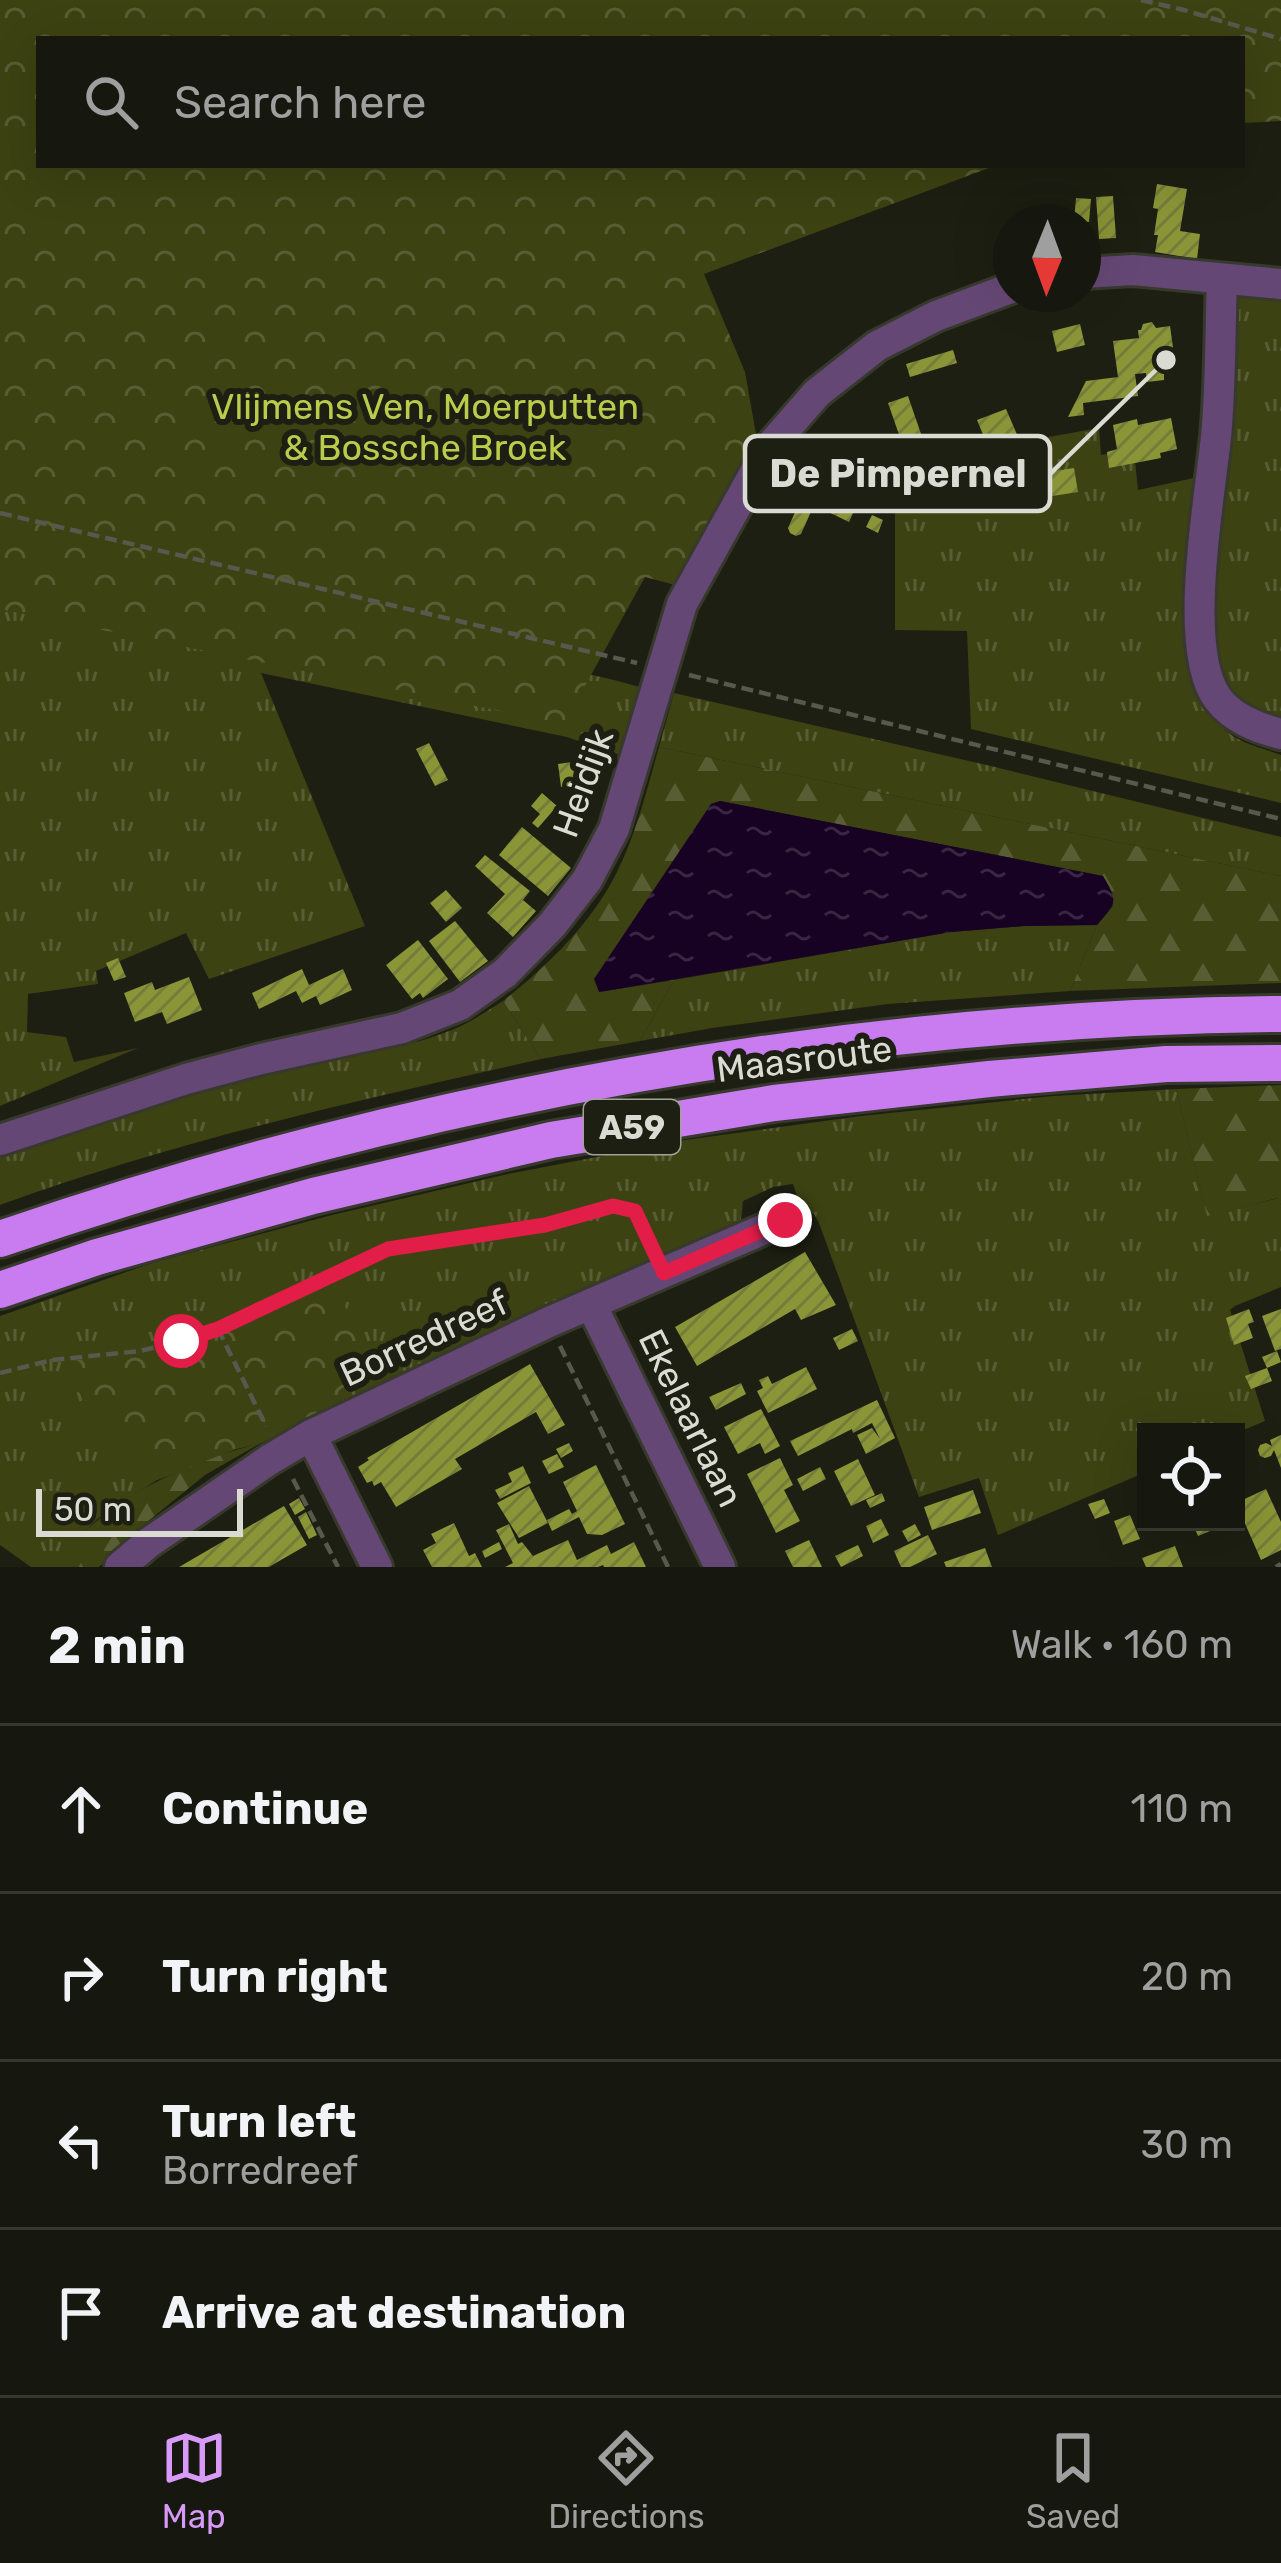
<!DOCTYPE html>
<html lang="en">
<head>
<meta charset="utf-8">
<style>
  body { margin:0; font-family:Rubik,sans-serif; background:#23241c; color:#f1f3f6 }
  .controls { position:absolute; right:36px; bottom:36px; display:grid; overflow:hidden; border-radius:0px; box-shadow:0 12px 48px #0002 }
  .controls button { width:108px; height:108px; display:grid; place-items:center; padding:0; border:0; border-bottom:3px solid #35362e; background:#16170e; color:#f1f3f6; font:60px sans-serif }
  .compass { position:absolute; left:993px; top:204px; width:108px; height:108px; border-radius:50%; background:#16170e; box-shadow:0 12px 48px #0002; rotate:181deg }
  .scale { position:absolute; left:36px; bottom:30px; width:207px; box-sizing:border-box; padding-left:12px; border:6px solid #dadcd3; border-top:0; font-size:33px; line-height:42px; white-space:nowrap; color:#dadcd3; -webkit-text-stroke:9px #1d1f12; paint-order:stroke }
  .stop { position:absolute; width:36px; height:36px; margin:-27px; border:9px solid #e11d48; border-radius:50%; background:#fff }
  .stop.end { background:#e11d48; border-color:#fff; box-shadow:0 3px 12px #0008 }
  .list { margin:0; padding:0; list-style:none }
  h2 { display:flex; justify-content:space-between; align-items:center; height:156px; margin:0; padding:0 48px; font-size:51px }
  h2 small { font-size:39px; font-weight:400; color:#9e9f9e }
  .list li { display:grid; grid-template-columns:78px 1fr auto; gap:36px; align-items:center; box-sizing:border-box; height:168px; padding:0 48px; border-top:3px solid #35362e }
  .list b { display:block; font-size:45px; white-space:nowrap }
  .list p { margin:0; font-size:39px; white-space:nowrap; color:#9e9f9e }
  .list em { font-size:39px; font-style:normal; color:#9e9f9e }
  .icon { flex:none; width:66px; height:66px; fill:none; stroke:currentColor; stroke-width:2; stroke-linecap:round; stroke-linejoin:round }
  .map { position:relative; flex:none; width:1281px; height:1567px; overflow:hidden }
  .search { position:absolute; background:#16170e; box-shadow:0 12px 48px #0002; left:36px; right:36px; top:36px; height:132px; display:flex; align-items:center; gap:30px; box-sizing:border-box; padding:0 42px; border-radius:0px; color:#9e9f9e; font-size:45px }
  .sheet { height:828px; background:#16170e }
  nav { display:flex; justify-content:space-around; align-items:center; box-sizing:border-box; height:168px; border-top:3px solid #35362e; background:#16170e; font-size:33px; color:#9e9f9e }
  nav a { display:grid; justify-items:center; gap:6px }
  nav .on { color:#d89af8 }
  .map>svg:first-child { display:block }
  .grass { fill:url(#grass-tufts) }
  .forest { fill:url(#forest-firs) }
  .park { fill:url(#park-crowns) }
  .water { fill:url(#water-ripples) }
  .building { fill:url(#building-hatch) }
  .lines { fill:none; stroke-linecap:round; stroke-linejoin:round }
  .minor-casing { stroke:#37392d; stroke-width:36 }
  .highway-casing { stroke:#37392d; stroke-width:42 }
  .path { stroke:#57594e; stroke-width:4.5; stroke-dasharray:12 6; stroke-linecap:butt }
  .minor { stroke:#654775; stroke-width:30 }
  .highway { stroke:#c97bf0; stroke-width:36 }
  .route { stroke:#e11d48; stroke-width:15 }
  .labels { text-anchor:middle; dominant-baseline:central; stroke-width:12; stroke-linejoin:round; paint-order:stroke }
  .shield { fill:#1d1f12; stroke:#a1a399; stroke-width:3 }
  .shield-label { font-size:33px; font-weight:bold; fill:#dadcd3 }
  .park-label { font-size:36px; fill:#bbcb4c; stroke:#1d1f12 }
  .street-label { font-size:36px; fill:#dadcd3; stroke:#1d1f12 }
  .leader { fill:none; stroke:#dadcd3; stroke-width:4.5 }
  .callout-dot { fill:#dadcd3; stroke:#1d1f12; stroke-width:4.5 }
  .callout { fill:#1d1f12; stroke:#dadcd3; stroke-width:4.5 }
  .callout-label { font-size:39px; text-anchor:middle; font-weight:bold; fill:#dadcd3 }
</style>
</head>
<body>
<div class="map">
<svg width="1281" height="1567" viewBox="0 0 1281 1567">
  <defs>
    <pattern id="grass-tufts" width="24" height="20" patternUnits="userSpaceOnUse" patternTransform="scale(3)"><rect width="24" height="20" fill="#3c4212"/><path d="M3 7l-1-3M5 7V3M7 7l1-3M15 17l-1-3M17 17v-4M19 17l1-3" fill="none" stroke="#585d34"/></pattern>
    <pattern id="forest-firs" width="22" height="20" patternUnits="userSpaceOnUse" patternTransform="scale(3)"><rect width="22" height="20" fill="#3c4212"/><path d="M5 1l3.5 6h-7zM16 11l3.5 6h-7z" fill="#585d34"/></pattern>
    <pattern id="park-crowns" width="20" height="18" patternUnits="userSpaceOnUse" patternTransform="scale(3)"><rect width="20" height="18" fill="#3c4212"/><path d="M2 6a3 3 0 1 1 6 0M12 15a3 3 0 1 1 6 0" fill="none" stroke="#585d34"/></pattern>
    <pattern id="water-ripples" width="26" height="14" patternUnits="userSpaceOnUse" patternTransform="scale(3)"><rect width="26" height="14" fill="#180223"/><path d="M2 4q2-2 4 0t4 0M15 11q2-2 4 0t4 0" fill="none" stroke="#392642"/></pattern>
    <pattern id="building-hatch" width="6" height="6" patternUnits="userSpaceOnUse" patternTransform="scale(3)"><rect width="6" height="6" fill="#899536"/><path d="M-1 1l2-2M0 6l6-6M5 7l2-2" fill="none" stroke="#737c39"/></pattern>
  </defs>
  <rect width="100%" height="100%" fill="#1d1f12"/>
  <g class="grass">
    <polygon points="1281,291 1281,724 1236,703 1219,660 1215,597 1228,308 1239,293"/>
    <path d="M1099,428L1101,455L1134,450L1138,490L1203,476L1208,708C1229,742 1245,742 1281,755V803L971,729L967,631L895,630V485L1026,441Z"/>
    <polygon points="0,539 614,680 647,689 626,757 567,737 261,673 365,926 209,979 186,933 96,971 98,984 28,994 27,1032 66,1037 74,1062 138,1048 0,1106"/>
    <polygon points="674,693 995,767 1281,837 1281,876 659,747"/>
    <polygon points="1097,925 1070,991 888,1004 712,1028 640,1041 674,980 951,932 1024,926"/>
    <path d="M503,1001L541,1059C359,1100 175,1141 0,1205V1154C94,1124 188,1091 284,1069C344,1055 407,1051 463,1025C477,1018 490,1009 503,1001Z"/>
    <polygon points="1176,1089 1207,1215 1279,1198 1281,1205 1281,1287 1235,1306 1230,1310 1265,1421 1236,1433 1146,1432 1146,1472 998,1535 979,1478 919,1497 819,1223 814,1214 802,1211 793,1184 773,1187 743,1201 740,1228 383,1382 261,1443 236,1449 157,1480 97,1519 52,1567 31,1567 0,1545 0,1316 155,1262 332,1215 508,1174 685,1140 861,1116 1053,1096"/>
  </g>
  <g class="forest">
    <path d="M659,747L1281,876V983L1070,991L1097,925L1113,906L1103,876L720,801L711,804L600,992L674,980L640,1041L541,1059L503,1001C547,966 590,925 616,874C636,835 647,789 659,747Z"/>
    <polygon points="1281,1085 1281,1205 1278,1198 1207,1216 1176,1089"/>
    <path d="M261,1443L205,1475L131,1535L99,1567H52C104,1500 180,1464 261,1443Z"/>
  </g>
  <g class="park">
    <polygon points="0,0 1281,0 1281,121 1242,123 1242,39 39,39 39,165 997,165 704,274 745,372 759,451 679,586 645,577 564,724 0,609"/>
    <polygon points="331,1278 383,1382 261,1443 236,1449 157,1480 74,1387 71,1361 151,1352 217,1330"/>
  </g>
  <path class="water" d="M720,801L1103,876C1119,902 1116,903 1097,925L1024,926L951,932L599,992L594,979L711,804Z"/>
  <g class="building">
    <polygon points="1157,184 1187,189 1180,231 1200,234 1197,259 1155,252 1158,235 1154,235 1158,209 1153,208"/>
    <polygon points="1113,196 1116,238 1099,239 1096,197"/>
    <polygon points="1076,198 1091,199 1089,222 1074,221"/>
    <polygon points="1152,322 1156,328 1170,326 1176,369 1164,371 1164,380 1147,382 1146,373 1135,374 1138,396 1083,403 1084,415 1068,417 1086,381 1118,377 1113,341 1139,338 1138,330 1141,330 1143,324"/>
    <polygon points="1080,324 1085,345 1057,352 1052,331"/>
    <polygon points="953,350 957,363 910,377 906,364"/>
    <polygon points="908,396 932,466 912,472 888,403"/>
    <polygon points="1006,409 1019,439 989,449 977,420"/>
    <polygon points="1171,418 1177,449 1160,453 1161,458 1109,468 1107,452 1117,449 1113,425 1137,419 1138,425"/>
    <polygon points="815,447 850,463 843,478 865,487 849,522 814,505 801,534 796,536 790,533 788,528 796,510 774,502 798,449 811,455"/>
    <polygon points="1074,468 1078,492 1027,500 1023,476"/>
    <polygon points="872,515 883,520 878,533 866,527"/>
    <polygon points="429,743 448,780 435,786 416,749"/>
    <polygon points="579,761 581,785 561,787 558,764"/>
    <polygon points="542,793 557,806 538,828 532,823 540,814 531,806"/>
    <polygon points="522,827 571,868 548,896 499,855"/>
    <polygon points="485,855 530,891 523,900 536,911 513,937 487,913 505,894 475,866"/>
    <polygon points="446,890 462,908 446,922 430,903"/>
    <polygon points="455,921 488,961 460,982 429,941"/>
    <polygon points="418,940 448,979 423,998 420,993 412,999 386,965"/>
    <polygon points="118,958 126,977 114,981 106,963"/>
    <polygon points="302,969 309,985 343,969 352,990 320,1005 316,996 302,1003 296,991 259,1009 252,993"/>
    <polygon points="189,977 202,1010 167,1024 162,1012 135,1022 124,993 152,982 155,990"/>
    <polygon points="805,1252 836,1305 801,1320 795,1309 697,1366 675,1327"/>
    <polygon points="1249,1309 1254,1322 1248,1324 1253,1338 1234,1345 1226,1318"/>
    <polygon points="1281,1309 1281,1349 1275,1351 1262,1316"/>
    <polygon points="852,1329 858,1341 839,1350 833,1338"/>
    <polygon points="1277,1351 1281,1362 1267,1368 1262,1357"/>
    <polygon points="530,1364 565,1425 548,1434 536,1412 455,1459 462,1469 396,1507 381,1482 374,1486 372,1481 367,1483 358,1467 369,1460 367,1458"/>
    <polygon points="806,1367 817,1389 768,1413 757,1391 763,1388 759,1380 768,1376 772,1384"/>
    <polygon points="1267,1368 1272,1381 1251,1389 1245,1376"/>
    <polygon points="741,1383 746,1394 716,1410 709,1397"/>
    <polygon points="877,1400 895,1438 866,1454 857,1435 872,1428 880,1439 872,1423 853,1433 852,1429 798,1456 790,1441"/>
    <polygon points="761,1409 780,1446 765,1454 760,1443 738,1454 724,1427"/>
    <polygon points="1281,1435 1281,1468 1274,1450 1271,1456 1265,1458 1260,1456 1258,1450 1260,1445 1266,1443 1272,1446 1270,1440"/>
    <polygon points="569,1443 573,1451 561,1458 556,1449"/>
    <polygon points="557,1454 564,1467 549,1474 542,1461"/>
    <polygon points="780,1458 793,1485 784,1490 800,1521 776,1533 747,1474"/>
    <polygon points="858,1459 875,1495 851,1506 834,1471"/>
    <polygon points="596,1465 625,1524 602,1535 587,1534 579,1517 552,1531 547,1520 569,1509 572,1514 577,1511 563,1482"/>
    <polygon points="523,1466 531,1483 500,1499 495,1490 512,1482 508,1473"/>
    <polygon points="820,1467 826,1479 803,1491 797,1479"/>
    <polygon points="529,1486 548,1523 519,1538 497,1503"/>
    <polygon points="1266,1489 1281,1522 1281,1550 1261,1560 1236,1503"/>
    <polygon points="973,1490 981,1513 932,1530 924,1507"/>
    <polygon points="882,1493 885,1501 870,1508 866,1500"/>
    <polygon points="299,1498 305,1509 295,1515 289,1504"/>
    <polygon points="1104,1499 1110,1513 1095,1519 1088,1504"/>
    <polygon points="284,1506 307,1545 274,1564 269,1567 179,1567"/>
    <polygon points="306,1512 317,1535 309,1539 298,1517"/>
    <polygon points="1130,1515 1140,1539 1123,1545 1114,1521"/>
    <polygon points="881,1519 889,1535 873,1543 866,1526"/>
    <polygon points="1192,1522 1220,1522 1222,1526 1198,1536"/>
    <polygon points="454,1523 469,1556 475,1553 482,1567 432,1567 423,1550 436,1543 431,1534"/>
    <polygon points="509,1524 518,1544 522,1542 533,1556 568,1540 577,1560 607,1545 611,1554 634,1542 646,1567 604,1567 603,1565 598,1567 505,1567 513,1563 496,1530"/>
    <polygon points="915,1524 921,1535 908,1542 902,1531"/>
    <polygon points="928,1535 937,1554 910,1567 901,1567 894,1551"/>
    <polygon points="809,1540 822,1567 793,1567 785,1551"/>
    <polygon points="499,1542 502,1549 485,1558 482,1551"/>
    <polygon points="858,1545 863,1556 841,1567 835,1556"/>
    <polygon points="1175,1546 1183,1567 1146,1567 1142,1558"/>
    <polygon points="985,1548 992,1567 946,1567 944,1562"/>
  </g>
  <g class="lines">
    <defs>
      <g id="minor">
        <polyline points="1083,273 1133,270 1281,284"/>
        <path d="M1222,281C1220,332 1221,385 1216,437C1210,497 1181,650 1218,699C1233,719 1258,728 1281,734"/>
        <polyline points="0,1140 186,1079 261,1059 402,1028 460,1005 505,973 552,925 587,880 614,829 682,604 768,449 817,393 877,346 936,316 1011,288"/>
        <polyline points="591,1304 720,1567"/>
        <polyline points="311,1435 377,1567"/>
        <polyline points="120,1567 147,1544 269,1460 311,1435 549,1322 785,1220"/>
      </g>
      <g id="highway">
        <path d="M0,1239C411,1098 846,1018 1281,1014"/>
        <polyline points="0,1290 97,1257 313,1196 551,1140 774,1103 989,1079 1166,1064 1281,1063"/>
      </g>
    </defs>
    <use href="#minor" class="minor-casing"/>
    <use href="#highway" class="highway-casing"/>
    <g class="path">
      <polyline points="1141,0 1184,10 1281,39"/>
      <polyline points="0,513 637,663"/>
      <polyline points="689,675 1281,819"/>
      <polyline points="218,1329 266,1426"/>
      <polyline points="560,1346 668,1567"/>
      <polyline points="0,1373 52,1360 140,1351 181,1341 218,1329 388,1249 545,1225 613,1206 635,1211 651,1246"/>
      <polyline points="293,1479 338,1567"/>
      <polyline points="1276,1567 1281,1564"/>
    </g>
    <use href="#minor" class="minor"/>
    <use href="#highway" class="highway"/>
  </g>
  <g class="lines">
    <polyline class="route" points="181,1341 218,1329 388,1249 545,1225 613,1206 635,1211 664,1273 785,1220"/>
  </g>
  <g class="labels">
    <rect class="shield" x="584" y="1100" width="96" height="54" rx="9"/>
    <g class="shield-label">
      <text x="632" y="1127">A59</text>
    </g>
    <g class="park-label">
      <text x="425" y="406">Vlijmens Ven, Moerputten<tspan x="425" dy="41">&amp; Bossche Broek</tspan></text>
    </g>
    <g class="street-label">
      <text transform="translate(583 783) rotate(-70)">Heidijk</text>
      <text transform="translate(804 1059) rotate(-7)">Maasroute</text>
      <text transform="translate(424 1338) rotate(-25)">Borredreef</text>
      <text transform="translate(691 1418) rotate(64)">Ekelaarlaan</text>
    </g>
  </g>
  <path class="leader" d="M1166 360L1050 474"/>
  <circle class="callout-dot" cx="1166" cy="360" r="12"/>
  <rect class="callout" x="745" y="436" width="305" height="75" rx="12"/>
  <g class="callout-label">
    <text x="898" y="487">De Pimpernel</text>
  </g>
</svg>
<div class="controls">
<button><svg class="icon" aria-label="locate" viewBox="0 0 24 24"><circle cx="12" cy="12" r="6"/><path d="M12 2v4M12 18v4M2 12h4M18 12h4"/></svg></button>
</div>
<svg class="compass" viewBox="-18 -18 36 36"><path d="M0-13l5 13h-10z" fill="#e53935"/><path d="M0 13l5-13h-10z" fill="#9e9f9e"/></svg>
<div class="scale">50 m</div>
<div class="stop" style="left:181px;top:1341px"></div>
<div class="stop end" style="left:785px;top:1220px"></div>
<div class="search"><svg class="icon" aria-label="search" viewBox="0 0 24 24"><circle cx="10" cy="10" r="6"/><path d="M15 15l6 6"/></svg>Search here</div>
</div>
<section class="sheet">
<h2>2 min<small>Walk · 160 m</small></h2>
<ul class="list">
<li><svg class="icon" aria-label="ahead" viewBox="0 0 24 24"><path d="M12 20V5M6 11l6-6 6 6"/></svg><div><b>Continue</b></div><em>110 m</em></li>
<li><svg class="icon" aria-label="right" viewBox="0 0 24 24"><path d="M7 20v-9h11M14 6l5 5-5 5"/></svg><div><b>Turn right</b></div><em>20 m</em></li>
<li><svg class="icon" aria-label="left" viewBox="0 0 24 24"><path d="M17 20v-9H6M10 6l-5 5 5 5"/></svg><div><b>Turn left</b><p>Borredreef</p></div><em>30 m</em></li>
<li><svg class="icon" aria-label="arrive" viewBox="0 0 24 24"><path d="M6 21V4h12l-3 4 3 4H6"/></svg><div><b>Arrive at destination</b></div></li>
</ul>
</section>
<nav>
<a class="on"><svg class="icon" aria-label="map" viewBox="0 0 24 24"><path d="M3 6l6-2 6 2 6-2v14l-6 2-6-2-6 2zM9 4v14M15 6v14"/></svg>Map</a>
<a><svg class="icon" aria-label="directions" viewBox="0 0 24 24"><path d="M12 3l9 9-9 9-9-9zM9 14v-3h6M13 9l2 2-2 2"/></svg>Directions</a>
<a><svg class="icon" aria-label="saved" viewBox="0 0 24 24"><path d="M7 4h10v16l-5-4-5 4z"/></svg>Saved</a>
</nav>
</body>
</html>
